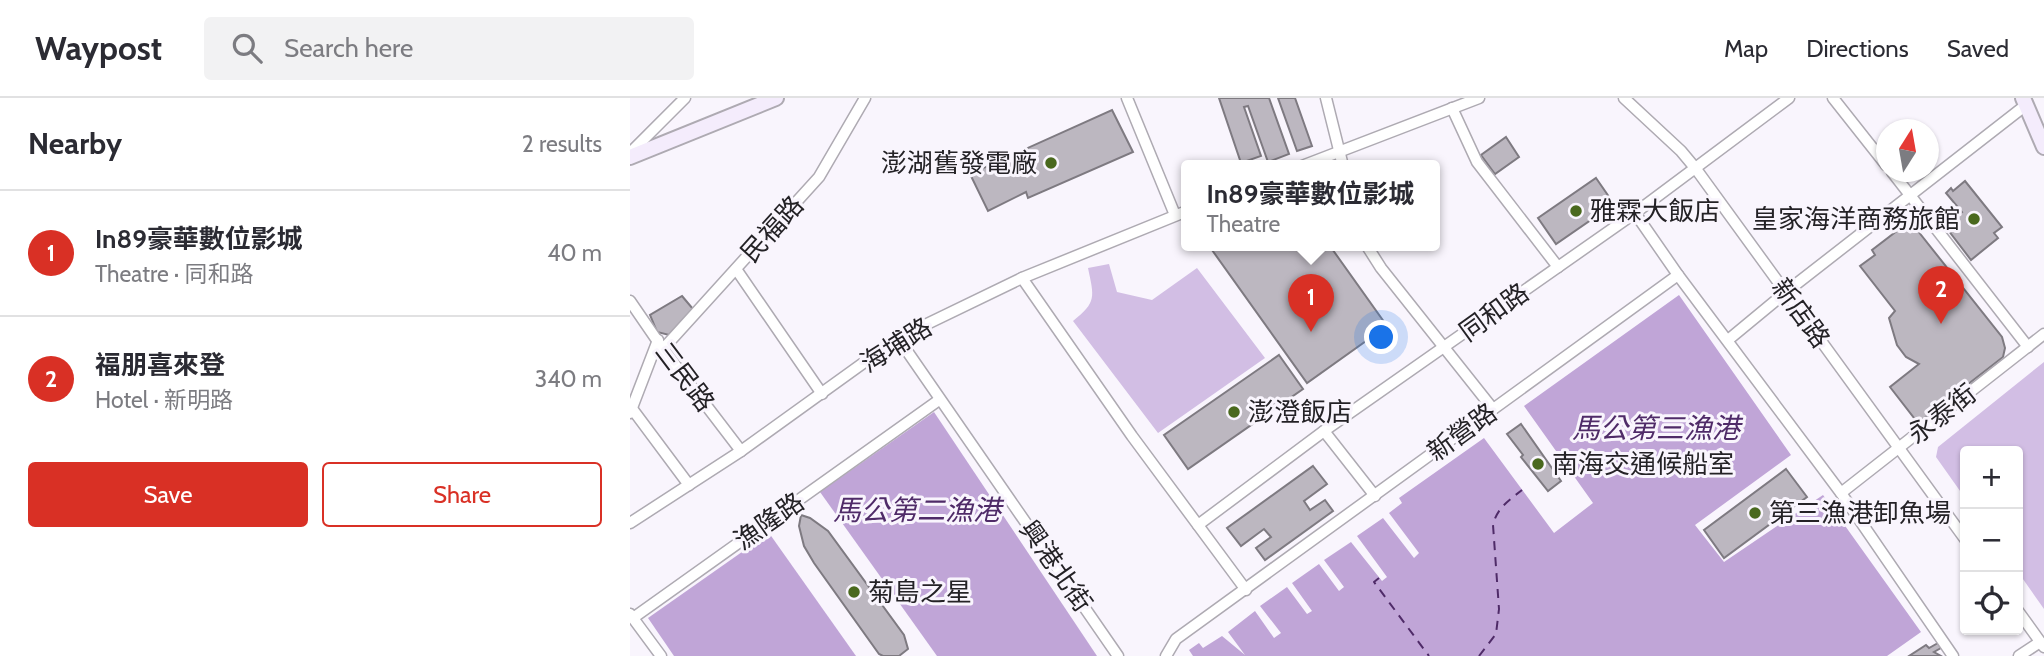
<!DOCTYPE html>
<html lang="en">
<head>
<meta charset="utf-8">
<style>
  body { margin:0; font-family:Cabin,"Noto Sans TC",sans-serif; background:#f2f2f3; color:#2b2b33 }
  .controls { position:absolute; right:21px; bottom:21px; display:grid; overflow:hidden; border-radius:7px; box-shadow:0 2px 5px #0004 }
  .controls button { width:63px; height:63px; display:grid; place-items:center; padding:0; border:0; border-bottom:2px solid #e1e1e2; background:#fff; color:#2b2b33; font:35px sans-serif }
  .compass { position:absolute; left:1246px; top:21px; width:63px; height:63px; border-radius:50%; background:#fff; box-shadow:0 2px 5px #0004; rotate:11deg }
  .you { position:absolute; left:752px; top:240px; width:24px; height:24px; margin:-18px; border:5px solid #fff; border-radius:50%; background:#1a73e8; box-shadow:0 0 0 10px #1a73e833 }
  .badge { display:grid; place-items:center; width:46px; height:46px; border-radius:50%; background:#d93025; color:#fff; font-size:23px; font-weight:700 }
  .pin { position:absolute; translate:-50% -58px; filter:drop-shadow(0 2px 4px #0008) }
  .pin::after { content:''; position:absolute; top:37px; width:24px; height:21px; background:inherit; clip-path:polygon(0 0,100% 0,50% 100%) }
  .popup { position:absolute; left:551px; top:62px; width:259px; height:91px; box-sizing:border-box; display:grid; place-content:center; border-radius:7px; background:#fff; filter:drop-shadow(0 2px 5px #0005); font-size:23px; white-space:nowrap; color:#7c7c81 }
  .popup b { font-size:26px; color:#2b2b33 }
  .popup::after { content:''; position:absolute; left:50%; top:100%; margin-left:-14px; border:14px solid transparent; border-top-color:#fff }
  .list { margin:0; padding:0; list-style:none }
  h2 { display:flex; justify-content:space-between; align-items:center; height:91px; margin:0; padding:0 28px; font-size:30px }
  h2 small { font-size:23px; font-weight:400; color:#7c7c81 }
  .list li { display:grid; grid-template-columns:46px 1fr auto; gap:21px; align-items:center; box-sizing:border-box; height:126px; padding:0 28px; border-top:2px solid #e1e1e2 }
  .list b { display:block; font-size:26px; white-space:nowrap }
  .list p { margin:0; font-size:23px; white-space:nowrap; color:#7c7c81 }
  .list em { font-size:23px; font-style:normal; color:#7c7c81 }
  .actions { display:flex; gap:14px; padding:21px 28px }
  .actions a { flex:1; padding:16px 0; border:2px solid #d93025; border-radius:7px; text-align:center; font-size:24px; color:#d93025 }
  .actions .main { background:#d93025; color:#fff }
  .icon { flex:none; width:38px; height:38px; fill:none; stroke:currentColor; stroke-width:2; stroke-linecap:round; stroke-linejoin:round }
  .map { position:relative; flex:none; width:1414px; height:558px; overflow:hidden }
  header { display:flex; align-items:center; gap:42px; box-sizing:border-box; height:98px; padding:0 35px; background:#fff; border-bottom:2px solid #e1e1e2 }
  header strong { font-size:33px }
  nav { display:flex; gap:38px; margin-inline-start:auto; font-size:24px }
  .search { width:490px; height:63px; background:#f2f2f3; display:flex; align-items:center; gap:18px; box-sizing:border-box; padding:0 24px; border-radius:7px; color:#7c7c81; font-size:26px }
  main { display:flex }
  aside { flex:1; background:#fff }
  .map>svg:first-child { display:block }
  .green { fill:#d2bee4 }
  .water { fill:#c0a5d7 }
  .lines { fill:none; stroke-linecap:round; stroke-linejoin:round }
  .ferry { stroke:#4f2b68; stroke-width:2; stroke-dasharray:9 7; stroke-linecap:butt }
  .building { fill:#bcb7c0; stroke:#7e7a81; stroke-width:2 }
  .minor-casing { stroke:#aeaab2; stroke-width:13 }
  .secondary-casing { stroke:#aeaab2; stroke-width:18 }
  .minor { stroke:#fff; stroke-width:10 }
  .secondary { stroke:#f4ecfc; stroke-width:14 }
  .poi-dot { fill:#4a691e; stroke:#f9f5fd; stroke-width:2.5 }
  .labels { text-anchor:middle; dominant-baseline:central; stroke-width:6; stroke-linejoin:round; paint-order:stroke }
  .poi-label { font-size:26px; fill:#242226; stroke:#f9f5fd; text-anchor:start }
  .street-label { font-size:26px; fill:#242226; stroke:#f9f5fd }
  .water-label { font-size:28px; font-style:italic; fill:#4f2b68; stroke:#f9f5fd }
</style>
</head>
<body>
<header>
<strong>Waypost</strong>
<div class="search"><svg class="icon" aria-label="search" viewBox="0 0 24 24"><circle cx="10" cy="10" r="6"/><path d="M15 15l6 6"/></svg>Search here</div>
<nav><a>Map</a><a>Directions</a><a>Saved</a></nav>
</header>
<main>
<aside>
<h2>Nearby<small>2 results</small></h2>
<ul class="list">
<li><span class="badge">1</span><div><b>In89豪華數位影城</b><p>Theatre · 同和路</p></div><em>40 m</em></li>
<li><span class="badge">2</span><div><b>福朋喜來登</b><p>Hotel · 新明路</p></div><em>340 m</em></li>
</ul>
<div class="actions"><a class="main">Save</a><a>Share</a></div>
</aside>
<div class="map">
<svg width="1414" height="558" viewBox="0 0 1414 558">
  <rect width="100%" height="100%" fill="#f9f5fd"/>
  <g class="green">
    <path d="M479,166L487,194L522,202L567,170L635,260L528,335L443,223C467,204 464,199 458,170Z"/>
    <polygon points="1414,264 1414,511 1388,474 1388,353 1335,353 1335,400 1306,359 1308,349"/>
  </g>
  <g class="water">
    <polygon points="1049,197 1161,357 1065,427 1094,464 1193,397 1291,534 1257,558 563,558 559,552 569,545 573,550 592,538 615,557 598,534 625,513 644,540 651,535 630,508 657,489 677,516 682,513 662,485 689,466 709,493 714,489 694,462 721,444 752,483 757,479 727,438 753,420 784,460 789,455 759,415 772,405 769,400 854,340 924,435 963,405 894,308"/>
    <polygon points="304,314 467,558 307,558 190,394"/>
    <polygon points="139,435 226,558 44,558 18,520"/>
  </g>
  <g class="lines">
    <g class="ferry">
      <polyline points="749,480 744,484 799,558"/>
      <path d="M849,558L866,536L869,511L863,427C867,410 878,403 892,392"/>
    </g>
  </g>
  <g class="building">
    <polygon points="589,0 639,0 659,56 638,64 618,8 614,9 631,58 611,65"/>
    <polygon points="648,0 665,0 682,48 667,53"/>
    <polygon points="482,12 503,54 398,100 396,94 358,113 340,76"/>
    <polygon points="876,39 889,59 865,76 851,57"/>
    <polygon points="966,80 984,106 926,146 908,120"/>
    <polygon points="1335,83 1372,129 1364,135 1368,140 1341,162 1315,128 1332,114 1316,95 1321,90 1323,93"/>
    <polygon points="1280,123 1372,239 1375,250 1373,259 1288,325 1260,289 1289,266 1276,259 1267,247 1259,220 1265,213 1230,168 1245,157 1242,152"/>
    <polygon points="587,148 700,148 757,228 677,285 582,152"/>
    <polygon points="52,198 63,211 39,237 27,234 20,217"/>
    <polygon points="649,257 673,291 558,371 534,337"/>
    <polygon points="891,326 931,383 918,393 891,359 893,357 877,336"/>
    <polygon points="683,368 697,386 674,403 680,412 695,402 703,413 635,462 626,450 641,439 634,431 611,448 597,430"/>
    <polygon points="1156,371 1177,399 1094,460 1074,432"/>
    <polygon points="171,417 180,420 198,433 274,537 278,551 269,558 253,558 249,556 184,465 174,448 169,428"/>
    <polygon points="1308,545 1311,550 1304,554 1311,558 1279,558 1296,547 1299,550"/>
  </g>
  <g class="lines">
    <defs>
      <g id="minor">
        <polyline points="497,0 545,117"/>
        <polyline points="696,0 713,68"/>
        <polyline points="994,0 1051,53 1066,71 1335,441"/>
        <polyline points="1203,0 1256,67"/>
        <polyline points="822,10 847,64 928,169"/>
        <polyline points="0,55 55,0"/>
        <polyline points="672,68 849,0"/>
        <polyline points="1262,74 1398,249"/>
        <polyline points="1005,115 1048,177 1211,395 1323,558"/>
        <polyline points="737,148 751,170 863,311"/>
        <polyline points="106,171 192,296"/>
        <polyline points="392,180 502,338 616,492"/>
        <polyline points="0,203 33,251 111,353"/>
        <polyline points="268,240 488,558"/>
        <polyline points="1098,242 1156,194 1396,7"/>
        <polyline points="33,251 189,79 235,0"/>
        <polyline points="0,308 59,387"/>
        <polyline points="0,315 28,242"/>
        <polyline points="694,333 745,398"/>
        <polyline points="1211,395 1414,236"/>
        <polyline points="0,425 111,353 268,240 392,180 557,113"/>
        <polyline points="568,427 694,333 1005,115 1159,0"/>
        <polyline points="1388,513 1414,549"/>
        <polyline points="0,516 31,558"/>
        <polyline points="3,520 309,302"/>
        <polyline points="536,558 546,541 1048,177"/>
        <polyline points="1389,558 1410,544"/>
      </g>
      <g id="secondary">
        <polyline points="1393,0 1414,49"/>
        <polyline points="0,59 146,0"/>
      </g>
    </defs>
    <use href="#minor" class="minor-casing"/>
    <use href="#secondary" class="secondary-casing"/>
    <use href="#minor" class="minor"/>
    <use href="#secondary" class="secondary"/>
  </g>
  <g class="poi-dot">
    <circle cx="421" cy="65" r="7"/>
    <circle cx="946" cy="113" r="7"/>
    <circle cx="1344" cy="121" r="7"/>
    <circle cx="604" cy="314" r="7"/>
    <circle cx="908" cy="366" r="7"/>
    <circle cx="1125" cy="415" r="7"/>
    <circle cx="224" cy="494" r="7"/>
  </g>
  <g class="labels">
    <g class="poi-label">
      <text x="407" y="65" text-anchor="end">澎湖舊發電廠</text>
      <text x="960" y="113">雅霖大飯店</text>
      <text x="1330" y="121" text-anchor="end">皇家海洋商務旅館</text>
      <text x="618" y="314">澎澄飯店</text>
      <text x="922" y="366">南海交通候船室</text>
      <text x="1139" y="415">第三漁港卸魚場</text>
      <text x="238" y="494">菊島之星</text>
    </g>
    <g class="street-label">
      <text transform="translate(142 131) rotate(-48)">民福路</text>
      <text transform="translate(864 214) rotate(-36)">同和路</text>
      <text transform="translate(1171 215) rotate(54)">新店路</text>
      <text transform="translate(266 247) rotate(-32)">海埔路</text>
      <text transform="translate(55 279) rotate(53)">三民路</text>
      <text transform="translate(1312 316) rotate(-38)">永泰街</text>
      <text transform="translate(832 334) rotate(-36)">新營路</text>
      <text transform="translate(139 423) rotate(-35)">漁隆路</text>
      <text transform="translate(426 468) rotate(55)">興港北街</text>
    </g>
    <g class="water-label">
      <text x="1026" y="330">馬公第三漁港</text>
      <text x="287" y="412">馬公第二漁港</text>
    </g>
  </g>
</svg>
<div class="controls">
<button>+</button>
<button>−</button>
<button><svg class="icon" aria-label="locate" viewBox="0 0 24 24"><circle cx="12" cy="12" r="6"/><path d="M12 2v4M12 18v4M2 12h4M18 12h4"/></svg></button>
</div>
<svg class="compass" viewBox="-18 -18 36 36"><path d="M0-13l5 13h-10z" fill="#e53935"/><path d="M0 13l5-13h-10z" fill="#7c7c81"/></svg>
<div class="you"></div>
<div class="pin badge" style="left:681px;top:234px">1</div>
<div class="popup"><b>In89豪華數位影城</b>Theatre</div>
<div class="pin badge" style="left:1311px;top:226px">2</div>
</div>
</main>
</body>
</html>
